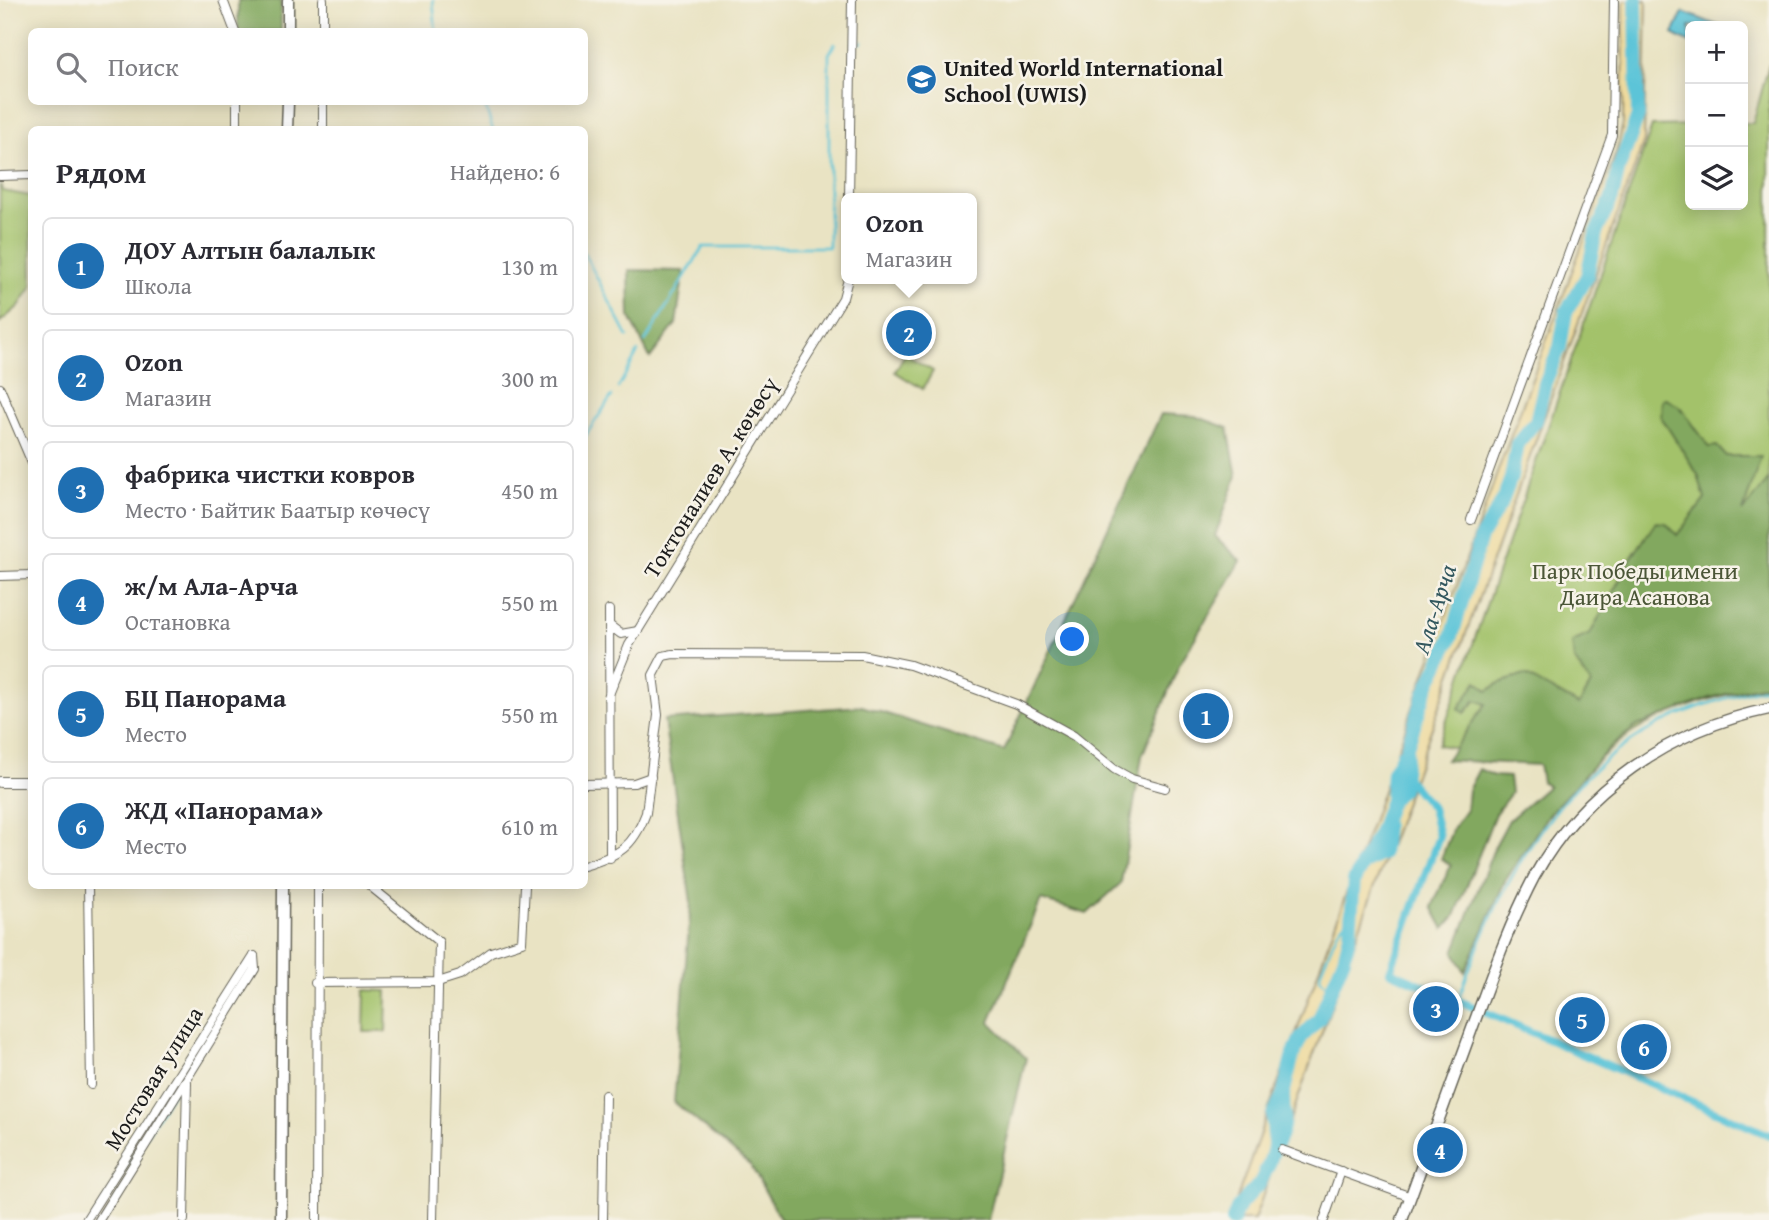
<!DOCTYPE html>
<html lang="ru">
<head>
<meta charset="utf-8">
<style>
  body { margin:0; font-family:"Gentium Book Plus",serif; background:#f2f2f3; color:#2b2b33 }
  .controls { position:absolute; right:21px; top:21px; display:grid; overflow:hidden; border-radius:10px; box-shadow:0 4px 18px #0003 }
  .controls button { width:63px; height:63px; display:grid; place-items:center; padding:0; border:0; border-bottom:2px solid #e1e1e2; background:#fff; color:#2b2b33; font:35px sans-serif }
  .you { position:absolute; left:1073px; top:640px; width:24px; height:24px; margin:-18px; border:5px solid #fff; border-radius:50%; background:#1a73e8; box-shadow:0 0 0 10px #1a73e833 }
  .badge { display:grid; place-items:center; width:46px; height:46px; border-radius:50%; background:#1f6fb2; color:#fff; font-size:23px; font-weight:700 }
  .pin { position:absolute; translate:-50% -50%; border:4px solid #fff; box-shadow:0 2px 7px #0006 }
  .popup { position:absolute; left:841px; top:193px; width:136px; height:91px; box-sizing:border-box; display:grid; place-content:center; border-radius:10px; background:#fff; filter:drop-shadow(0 2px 5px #0005); font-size:23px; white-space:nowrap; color:#7c7c81 }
  .popup b { font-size:26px; color:#2b2b33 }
  .popup::after { content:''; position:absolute; left:50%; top:100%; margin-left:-14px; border:14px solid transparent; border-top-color:#fff }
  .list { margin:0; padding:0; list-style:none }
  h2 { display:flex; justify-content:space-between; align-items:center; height:91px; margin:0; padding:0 28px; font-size:30px }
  h2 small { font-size:23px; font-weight:400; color:#7c7c81 }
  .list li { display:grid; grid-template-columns:46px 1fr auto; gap:21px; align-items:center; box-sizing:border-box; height:98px; margin:0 14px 14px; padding:0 14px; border:2px solid #e1e1e2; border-radius:10px }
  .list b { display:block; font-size:26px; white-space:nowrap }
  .list p { margin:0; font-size:23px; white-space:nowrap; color:#7c7c81 }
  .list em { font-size:23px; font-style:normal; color:#7c7c81 }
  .icon { flex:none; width:38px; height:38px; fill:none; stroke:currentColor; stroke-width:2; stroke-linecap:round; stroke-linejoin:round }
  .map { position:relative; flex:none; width:1769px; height:1220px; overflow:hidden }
  .search { position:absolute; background:#fff; box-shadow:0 4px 18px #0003; left:28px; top:28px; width:560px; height:77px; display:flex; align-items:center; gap:18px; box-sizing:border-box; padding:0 24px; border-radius:10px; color:#7c7c81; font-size:26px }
  .panel { position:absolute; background:#fff; box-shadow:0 4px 18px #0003; left:28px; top:126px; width:560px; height:763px; border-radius:10px }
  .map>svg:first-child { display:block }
  .green { fill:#a3c26a; stroke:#606f43; stroke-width:2 }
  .forest { fill:#82a85e; stroke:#4f623d; stroke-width:2 }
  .sand { fill:#eeda9e; stroke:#857b5d; stroke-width:2 }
  .water { fill:#5cc4d8; stroke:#3c707a; stroke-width:2 }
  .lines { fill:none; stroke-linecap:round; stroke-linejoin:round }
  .stream { stroke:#5cc4d8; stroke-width:2.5 }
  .canal { stroke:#5cc4d8; stroke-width:8 }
  .river { stroke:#5cc4d8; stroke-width:14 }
  .minor-casing { stroke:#646256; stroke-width:10 }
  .tertiary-casing { stroke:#646256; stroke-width:12 }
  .secondary-casing { stroke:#646256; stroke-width:13 }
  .minor { stroke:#fff; stroke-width:8 }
  .tertiary { stroke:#fff; stroke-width:10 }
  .secondary { stroke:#fff; stroke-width:10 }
  .labels { text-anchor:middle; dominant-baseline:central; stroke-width:5; stroke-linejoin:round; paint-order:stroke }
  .poi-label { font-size:23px; font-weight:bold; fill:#1c1c1c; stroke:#f7f3e8; text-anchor:start }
  .street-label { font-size:23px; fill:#1c1c1c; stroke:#f7f3e8 }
  .park-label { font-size:23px; fill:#4b5637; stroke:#f7f3e8 }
  .water-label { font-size:24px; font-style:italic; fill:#32575e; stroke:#f7f3e8 }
</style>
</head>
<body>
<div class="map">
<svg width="1769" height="1220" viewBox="0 0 1769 1220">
  <rect width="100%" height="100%" fill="#f7f3e8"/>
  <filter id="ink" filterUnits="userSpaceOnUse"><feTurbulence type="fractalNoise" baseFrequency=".0143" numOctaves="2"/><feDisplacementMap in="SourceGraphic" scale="14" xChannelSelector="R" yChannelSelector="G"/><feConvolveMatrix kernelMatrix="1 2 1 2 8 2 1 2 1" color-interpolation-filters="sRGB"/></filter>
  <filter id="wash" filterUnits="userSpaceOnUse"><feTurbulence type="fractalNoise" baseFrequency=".00686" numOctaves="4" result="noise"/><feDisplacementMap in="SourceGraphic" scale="28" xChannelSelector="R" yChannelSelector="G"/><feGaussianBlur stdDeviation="1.57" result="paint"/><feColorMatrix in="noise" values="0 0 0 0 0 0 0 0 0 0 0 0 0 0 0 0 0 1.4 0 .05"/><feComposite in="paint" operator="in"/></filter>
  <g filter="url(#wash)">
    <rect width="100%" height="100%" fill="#e9e3c3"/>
    <g class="green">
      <path d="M1769,64V687C1724,693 1674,707 1635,731C1618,741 1603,757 1588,769L1438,745L1652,126L1690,125V205H1743V123H1753Z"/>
      <polygon points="0,184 3,191 31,196 32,286 19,306 0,322"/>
      <polygon points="905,354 933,371 923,389 895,372"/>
      <polygon points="365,990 387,991 386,1032 364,1032"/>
    </g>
    <g class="forest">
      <rect x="238" y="0" width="43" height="31"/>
      <polygon points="629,270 684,271 676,324 650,358 630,317"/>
      <polygon points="1666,398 1682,409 1709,447 1717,446 1726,456 1761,456 1743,512 1769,479 1769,684 1710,698 1637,726 1612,745 1548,815 1505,881 1465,972 1454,952 1495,846 1509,820 1548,786 1542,782 1539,765 1446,760 1486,704 1476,700 1465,713 1459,708 1477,681 1488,691 1499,683 1525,675 1579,705 1591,684 1574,660 1572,642 1590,634 1632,557 1656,522 1666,523 1677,535 1705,499 1698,475 1661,417 1662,399"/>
      <polygon points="1161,414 1195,416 1228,428 1237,476 1215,536 1241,561 1179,665 1142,756 1121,883 1087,914 1041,900 990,1022 1026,1058 988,1220 781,1220 751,1166 674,1102 691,902 664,720 862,706 1004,751"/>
      <polygon points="1479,769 1494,776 1509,777 1511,793 1495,814 1455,916 1444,929 1432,907 1451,865 1441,859 1453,828 1466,810 1468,790"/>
    </g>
    <polygon class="sand" points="1624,0 1647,0 1644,141 1254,1220 1229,1220 1499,468 1616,153 1623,124"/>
    <polygon class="water" points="1683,12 1714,24 1731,26 1690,26 1690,43 1673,34"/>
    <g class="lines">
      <g class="stream">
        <polyline points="433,0 436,32"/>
        <polyline points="861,43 862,42"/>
        <polyline points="484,102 493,130"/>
        <polyline points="584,253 628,337"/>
        <polyline points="645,342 703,247 829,247 829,54 835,44"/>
        <polyline points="618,388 638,352"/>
        <polyline points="584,438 612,396"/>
        <polyline points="1330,990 1320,978 1321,971 1338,930 1349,917"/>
        <path d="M1458,1000C1504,868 1575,742 1717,701C1734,696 1751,690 1769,688"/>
        <polyline points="93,1220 236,991"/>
      </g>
      <polyline class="canal" points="1404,775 1432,808 1439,836 1390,971 1769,1135"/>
      <g class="river">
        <polyline points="1391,800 1393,772 1404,752"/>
        <polyline points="1362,864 1382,854 1385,826"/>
        <path d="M1274,1147C1286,1133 1284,1113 1283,1095"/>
        <polyline points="1233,1220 1238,1207 1260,1183 1269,1164 1274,1147 1273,1115 1283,1095 1293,1055 1301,1038 1319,1019 1344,958 1350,934 1354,881 1379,833 1391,800 1402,789 1407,747 1425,693 1452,636 1481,537 1502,502 1511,478 1517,444 1536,421 1545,383 1560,347 1566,312 1587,276 1596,233 1612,198 1619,168 1638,116 1636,0"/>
      </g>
    </g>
  </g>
  <g filter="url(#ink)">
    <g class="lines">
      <defs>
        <g id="minor">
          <polyline points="223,0 235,32"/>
          <polyline points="323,32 323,0"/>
          <polyline points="237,102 237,130"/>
          <polyline points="323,102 323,130"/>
          <polyline points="0,176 32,175"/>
          <polyline points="849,198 852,0"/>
          <polyline points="0,388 32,463"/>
          <polyline points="1471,520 1612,135 1614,0"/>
          <polyline points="0,576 32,575"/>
          <polyline points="609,610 610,858"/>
          <polyline points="609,625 621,634 638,631"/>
          <polyline points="608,697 629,645 843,298 848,279"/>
          <polyline points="584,784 634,783 651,777"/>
          <path d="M584,866C619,855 633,848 646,813L658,715L653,675L663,656L673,654L862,655L910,665L1016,704L1074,736L1114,769L1132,779L1165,788"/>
          <polyline points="88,886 91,1085"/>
          <polyline points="370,886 439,942 433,1220"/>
          <polyline points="315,983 438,982 460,975 491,952 522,942 525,886"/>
          <polyline points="1282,1150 1411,1197"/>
          <polyline points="86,1220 254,956"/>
          <polyline points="99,1220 255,969 254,956"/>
          <polyline points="184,1220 187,1082"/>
          <polyline points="317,1220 318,886"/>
          <polyline points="603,1220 605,1095"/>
          <polyline points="1324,1220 1341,1171"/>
        </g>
        <polyline id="tertiary" points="0,782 32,782"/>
        <g id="secondary">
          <polyline points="288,32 288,0"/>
          <polyline points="287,130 288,102"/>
          <polyline points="281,1220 283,886"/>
          <path d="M1402,1220C1427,1152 1452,1083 1477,1015C1494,968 1511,921 1534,877C1583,788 1671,729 1769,709"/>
        </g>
      </defs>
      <use href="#minor" class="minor-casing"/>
      <use href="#tertiary" class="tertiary-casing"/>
      <use href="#secondary" class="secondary-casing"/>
      <use href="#minor" class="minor"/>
      <use href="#tertiary" class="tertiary"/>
      <use href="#secondary" class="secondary"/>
    </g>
  </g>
  <defs>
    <symbol id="school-disc" viewBox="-11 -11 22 22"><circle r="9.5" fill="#1f6fb2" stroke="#f7f3e8"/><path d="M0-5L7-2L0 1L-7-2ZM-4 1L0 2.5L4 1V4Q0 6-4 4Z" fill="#fff"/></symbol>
  </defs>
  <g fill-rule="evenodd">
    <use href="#school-disc" x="904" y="62" width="35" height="35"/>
  </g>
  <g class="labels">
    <g class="poi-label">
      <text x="944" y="67">United World International<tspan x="944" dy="26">School (UWIS)</tspan></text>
    </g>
    <g class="street-label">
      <text transform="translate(710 477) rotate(-58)">Токтоналиев А. көчөсү</text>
      <text transform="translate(153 1078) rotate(-58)">Мостовая улица</text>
    </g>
    <g class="park-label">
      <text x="1635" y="570">Парк Победы имени<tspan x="1635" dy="26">Даира Асанова</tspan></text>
    </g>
    <g class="water-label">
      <text transform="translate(1434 609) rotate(-72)">Ала-Арча</text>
    </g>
  </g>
</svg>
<div class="controls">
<button>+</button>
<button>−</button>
<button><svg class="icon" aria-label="layers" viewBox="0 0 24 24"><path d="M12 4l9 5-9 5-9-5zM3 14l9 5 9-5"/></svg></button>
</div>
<div class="you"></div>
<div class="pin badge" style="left:1206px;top:716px">1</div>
<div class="pin badge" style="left:909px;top:333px">2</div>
<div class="popup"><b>Ozon</b>Магазин</div>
<div class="pin badge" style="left:1436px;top:1009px">3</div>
<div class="pin badge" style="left:1440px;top:1150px">4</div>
<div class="pin badge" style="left:1582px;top:1020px">5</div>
<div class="pin badge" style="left:1644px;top:1047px">6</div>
<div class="search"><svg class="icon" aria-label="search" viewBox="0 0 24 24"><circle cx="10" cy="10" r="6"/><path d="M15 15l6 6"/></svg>Поиск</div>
<section class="panel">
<h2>Рядом<small>Найдено: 6</small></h2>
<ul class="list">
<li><span class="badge">1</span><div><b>ДОУ Алтын балалык</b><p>Школа</p></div><em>130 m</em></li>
<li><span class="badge">2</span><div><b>Ozon</b><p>Магазин</p></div><em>300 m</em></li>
<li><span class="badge">3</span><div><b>фабрика чистки ковров</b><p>Место · Байтик Баатыр көчөсү</p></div><em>450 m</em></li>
<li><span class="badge">4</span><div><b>ж/м Ала-Арча</b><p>Остановка</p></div><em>550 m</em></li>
<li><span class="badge">5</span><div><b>БЦ Панорама</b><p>Место</p></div><em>550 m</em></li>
<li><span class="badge">6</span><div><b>ЖД «Панорама»</b><p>Место</p></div><em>610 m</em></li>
</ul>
</section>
</div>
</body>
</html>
